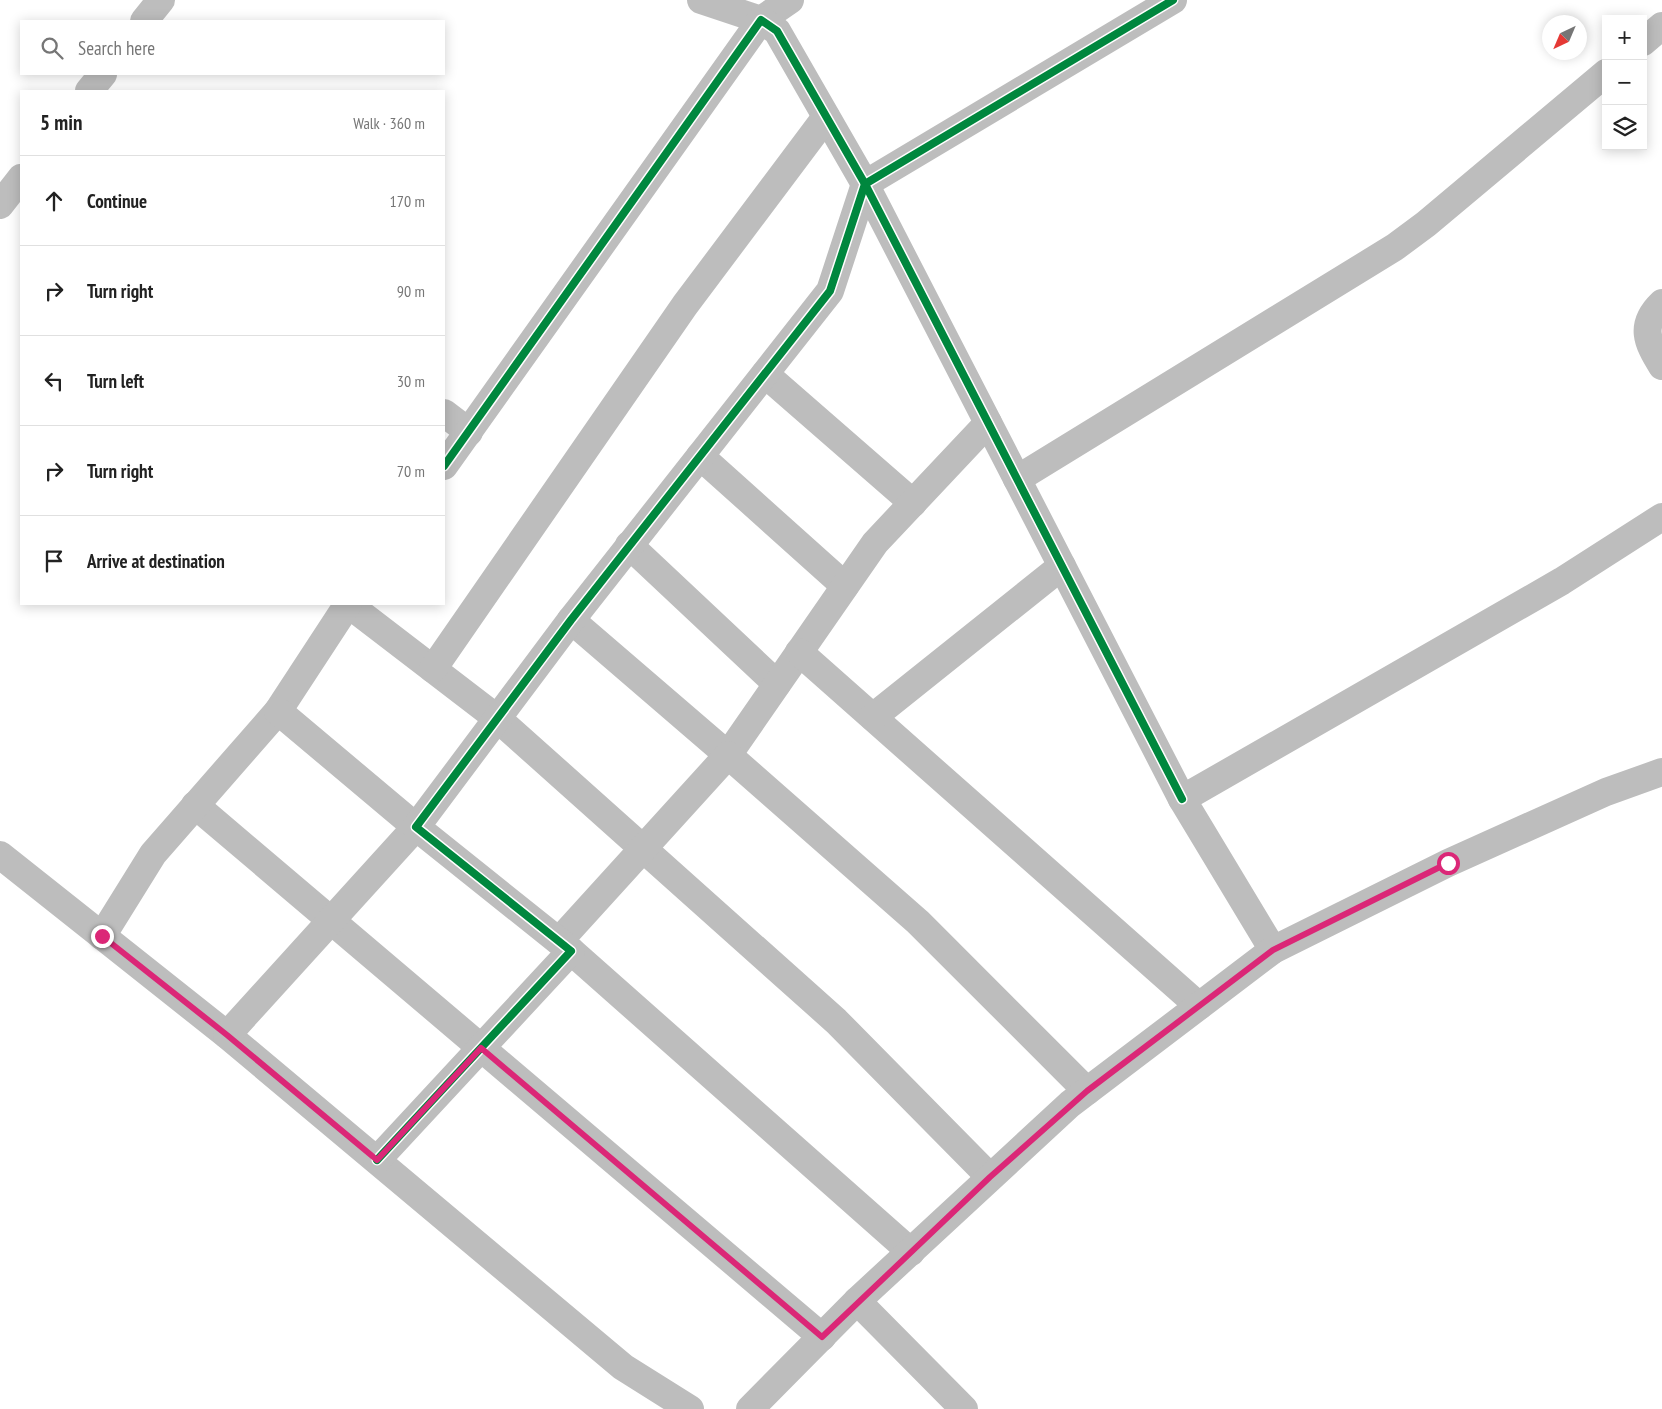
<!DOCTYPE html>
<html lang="en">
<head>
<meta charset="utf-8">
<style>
  body { margin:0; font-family:"PT Sans Narrow",sans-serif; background:#f2f2f2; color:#222 }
  .controls { position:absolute; right:15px; top:15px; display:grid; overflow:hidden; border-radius:0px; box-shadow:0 2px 12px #0003 }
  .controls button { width:45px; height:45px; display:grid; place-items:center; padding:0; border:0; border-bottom:1px solid #e0e0e0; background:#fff; color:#222; font:25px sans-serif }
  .compass { position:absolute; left:1542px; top:15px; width:45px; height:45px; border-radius:50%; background:#fff; box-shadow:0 2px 12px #0003; rotate:224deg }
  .stop { position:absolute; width:15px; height:15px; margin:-11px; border:4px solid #db2777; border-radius:50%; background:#fff }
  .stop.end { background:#db2777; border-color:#fff; box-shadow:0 1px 5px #0008 }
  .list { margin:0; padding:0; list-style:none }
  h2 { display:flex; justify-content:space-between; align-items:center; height:65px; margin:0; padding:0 20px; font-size:21px }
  h2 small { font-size:16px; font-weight:400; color:#767676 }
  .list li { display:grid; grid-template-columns:32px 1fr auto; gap:15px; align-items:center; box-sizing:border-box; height:90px; padding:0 20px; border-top:1px solid #e0e0e0 }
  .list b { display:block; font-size:19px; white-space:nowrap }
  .list em { font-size:16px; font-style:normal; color:#767676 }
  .icon { flex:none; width:28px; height:28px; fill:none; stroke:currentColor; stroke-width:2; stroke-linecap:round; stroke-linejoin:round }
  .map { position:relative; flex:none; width:1662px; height:1409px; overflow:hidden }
  .search { position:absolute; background:#fff; box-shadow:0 2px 12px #0003; left:20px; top:20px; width:425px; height:55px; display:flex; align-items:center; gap:12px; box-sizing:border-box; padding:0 18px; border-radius:0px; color:#767676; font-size:19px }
  .panel { position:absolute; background:#fff; box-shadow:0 2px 12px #0003; left:20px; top:90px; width:425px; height:515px; border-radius:0px }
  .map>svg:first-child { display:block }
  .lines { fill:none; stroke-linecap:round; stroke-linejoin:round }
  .minor { stroke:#bdbdbd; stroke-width:28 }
  .cycleway-casing { stroke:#fff; stroke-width:11 }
  .cycleway { stroke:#00873e; stroke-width:8 }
  .route { stroke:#db2777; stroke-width:6 }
</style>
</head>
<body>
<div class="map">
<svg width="1662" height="1409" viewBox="0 0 1662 1409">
  <rect width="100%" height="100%" fill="#fff"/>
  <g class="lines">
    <g class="minor">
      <polyline points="701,0 761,20 790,0"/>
      <polyline points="144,21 161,0"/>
      <polyline points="1643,42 1662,26"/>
      <polyline points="89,91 103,74"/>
      <polyline points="0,205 21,178"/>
      <path d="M1662,303C1639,325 1647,342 1662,366"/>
      <polyline points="765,374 913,503"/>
      <polyline points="444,413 469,432"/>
      <polyline points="700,456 845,586"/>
      <polyline points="444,466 761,20 777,31 865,184 1182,799"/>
      <polyline points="1017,479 1395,247 1426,224 1606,73"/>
      <polyline points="629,545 777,684"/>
      <polyline points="348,604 498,719 836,1021 990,1177"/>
      <polyline points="571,620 728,755 875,543 988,423"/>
      <polyline points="799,652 1199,1006"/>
      <polyline points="433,669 685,305 826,117"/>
      <polyline points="873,717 1062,566"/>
      <polyline points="195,805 822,1337"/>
      <polyline points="0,855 227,1035 623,1367 690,1409"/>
      <polyline points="102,936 153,854 278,711 348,604"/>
      <polyline points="559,941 728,755 918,922 1087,1091"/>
      <polyline points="1273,950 1182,799 1562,581 1662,517"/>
      <polyline points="571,951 911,1252"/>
      <polyline points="227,1035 416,827 278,711"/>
      <polyline points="377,1160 571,951 416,827 571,620 830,291 865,184 1173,0"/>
      <polyline points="750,1409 857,1301"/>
      <polyline points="964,1409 857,1301 1070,1104 1273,950 1448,863 1606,792 1662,772"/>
    </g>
    <defs>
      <g id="cycleway">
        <polyline points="444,466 761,20 777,31 865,184 1182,799"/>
        <polyline points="377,1160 571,951 416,827 571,620 830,291 865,184 1173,0"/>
      </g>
    </defs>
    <use href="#cycleway" class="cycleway-casing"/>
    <use href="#cycleway" class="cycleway"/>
  </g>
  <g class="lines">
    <polyline class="route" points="102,936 227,1035 377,1160 481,1048 822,1337 990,1177 1087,1091 1273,950 1448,863"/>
  </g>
</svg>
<div class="controls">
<button>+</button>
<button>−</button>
<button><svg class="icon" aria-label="layers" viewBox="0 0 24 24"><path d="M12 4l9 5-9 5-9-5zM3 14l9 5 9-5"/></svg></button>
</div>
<svg class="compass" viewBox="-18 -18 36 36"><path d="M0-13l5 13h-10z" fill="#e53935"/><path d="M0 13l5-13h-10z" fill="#767676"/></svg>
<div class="stop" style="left:1448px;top:863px"></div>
<div class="stop end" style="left:102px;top:936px"></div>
<div class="search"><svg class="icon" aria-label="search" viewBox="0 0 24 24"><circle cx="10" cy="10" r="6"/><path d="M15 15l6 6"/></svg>Search here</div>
<section class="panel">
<h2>5 min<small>Walk · 360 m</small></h2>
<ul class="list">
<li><svg class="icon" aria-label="ahead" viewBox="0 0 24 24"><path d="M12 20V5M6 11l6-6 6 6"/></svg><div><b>Continue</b></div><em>170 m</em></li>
<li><svg class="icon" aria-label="right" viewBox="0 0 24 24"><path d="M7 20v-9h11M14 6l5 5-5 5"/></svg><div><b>Turn right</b></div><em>90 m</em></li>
<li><svg class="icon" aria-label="left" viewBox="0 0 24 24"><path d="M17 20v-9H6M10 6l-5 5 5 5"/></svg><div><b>Turn left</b></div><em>30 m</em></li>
<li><svg class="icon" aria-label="right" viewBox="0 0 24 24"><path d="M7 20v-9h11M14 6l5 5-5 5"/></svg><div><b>Turn right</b></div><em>70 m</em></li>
<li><svg class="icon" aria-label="arrive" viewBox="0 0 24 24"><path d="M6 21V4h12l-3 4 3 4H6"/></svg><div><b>Arrive at destination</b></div></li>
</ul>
</section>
</div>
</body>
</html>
